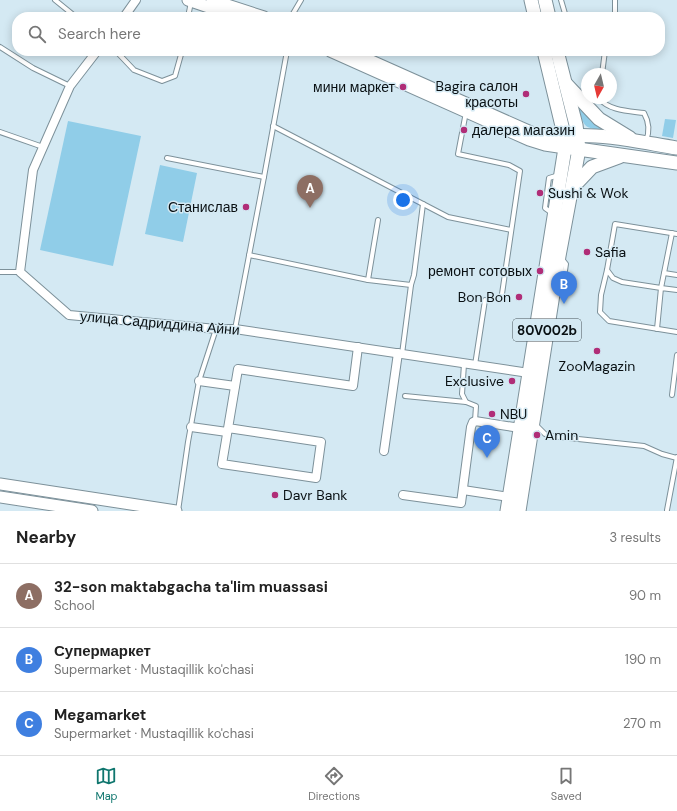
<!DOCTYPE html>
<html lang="en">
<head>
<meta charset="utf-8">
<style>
  body { margin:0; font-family:"DM Sans",sans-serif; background:#f6f6f6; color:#222 }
  .compass { position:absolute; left:581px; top:68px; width:36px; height:36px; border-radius:50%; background:#fff; box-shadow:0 2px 10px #0003; rotate:188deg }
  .you { position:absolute; left:403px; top:200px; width:14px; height:14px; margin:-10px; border:3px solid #fff; border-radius:50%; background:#1a73e8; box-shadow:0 0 0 6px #1a73e833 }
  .badge { display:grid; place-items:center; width:26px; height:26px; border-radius:50%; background:#0f766e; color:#fff; font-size:13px; font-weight:700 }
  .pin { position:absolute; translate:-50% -33px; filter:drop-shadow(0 1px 2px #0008) }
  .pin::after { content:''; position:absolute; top:21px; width:14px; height:12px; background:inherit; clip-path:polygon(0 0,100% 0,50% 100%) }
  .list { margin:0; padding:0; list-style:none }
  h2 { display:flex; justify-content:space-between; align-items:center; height:52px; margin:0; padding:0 16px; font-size:17px }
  h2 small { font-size:13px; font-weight:400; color:#767676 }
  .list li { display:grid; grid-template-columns:26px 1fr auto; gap:12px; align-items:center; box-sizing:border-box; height:64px; padding:0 16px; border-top:1px solid #e0e0e0 }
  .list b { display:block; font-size:15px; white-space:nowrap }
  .list p { margin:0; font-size:13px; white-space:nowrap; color:#767676 }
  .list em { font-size:13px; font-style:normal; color:#767676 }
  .icon { flex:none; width:22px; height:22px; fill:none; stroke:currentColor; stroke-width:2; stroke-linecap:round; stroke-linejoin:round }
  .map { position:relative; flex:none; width:677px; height:511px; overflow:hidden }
  .search { position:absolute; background:#fff; box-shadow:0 2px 10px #0003; left:12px; right:12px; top:12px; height:44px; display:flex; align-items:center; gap:10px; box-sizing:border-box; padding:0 14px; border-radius:16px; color:#767676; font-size:15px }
  .sheet { height:244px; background:#fff }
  nav { display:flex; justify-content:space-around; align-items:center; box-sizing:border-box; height:56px; border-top:1px solid #e0e0e0; background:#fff; font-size:11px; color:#767676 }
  nav a { display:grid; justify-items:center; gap:2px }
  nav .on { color:#0f766e }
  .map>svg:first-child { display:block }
  .green { fill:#90cde8 }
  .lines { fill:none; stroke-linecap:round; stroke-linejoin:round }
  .lane-casing { stroke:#7d919a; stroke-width:6 }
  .street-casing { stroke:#7d919a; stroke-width:10 }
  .secondary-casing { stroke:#7d919a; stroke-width:13 }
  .primary-casing { stroke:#7d919a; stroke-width:15 }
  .lane { stroke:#fff; stroke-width:4 }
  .street { stroke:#fff; stroke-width:8 }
  .secondary { stroke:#fff; stroke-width:11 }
  .primary { stroke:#fff; stroke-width:13 }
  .poi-dot { fill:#b02d77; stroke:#d4e9f3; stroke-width:1.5 }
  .labels { text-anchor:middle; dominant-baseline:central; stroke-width:3; stroke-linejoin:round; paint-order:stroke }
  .shield { fill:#d4e9f3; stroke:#465156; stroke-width:1 }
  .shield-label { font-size:13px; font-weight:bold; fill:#091013 }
  .poi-label { font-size:14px; fill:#091013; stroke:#d4e9f3; text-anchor:end }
  .street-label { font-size:14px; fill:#091013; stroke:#d4e9f3 }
</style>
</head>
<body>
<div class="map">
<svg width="677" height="511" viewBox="0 0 677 511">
  <rect width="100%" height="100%" fill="#d4e9f3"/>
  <g class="green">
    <path d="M577,100L614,132C583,127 584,132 577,100Z"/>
    <polygon points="665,119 676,120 673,138 662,136"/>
    <polygon points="68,121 141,136 113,266 40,250"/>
    <polygon points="160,165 197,173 183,242 145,234"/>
  </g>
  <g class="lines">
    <defs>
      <g id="lane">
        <polyline points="55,0 76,17"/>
        <polyline points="561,0 566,17"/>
        <polyline points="188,17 191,2"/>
        <polyline points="291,17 301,0"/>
        <polyline points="614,17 615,14 615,0"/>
        <polyline points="0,47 33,68 70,86"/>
        <polyline points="116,51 134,70 162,81 175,76 182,51"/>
        <polyline points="602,74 605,51"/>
        <path d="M599,98C609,111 629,111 644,113C649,122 650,131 646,141"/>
        <polyline points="466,112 458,154 509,165 520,171 502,294"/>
        <polyline points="273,126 448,217 511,230"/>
        <polyline points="0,132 43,147"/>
        <polyline points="167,158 264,177"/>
        <polyline points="552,213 545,208 549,178 559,175"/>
        <polyline points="677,234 615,224 607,270 601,295 600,312 609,321 677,332"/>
        <polyline points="249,255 368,280 411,285 414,275 423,204"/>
        <polyline points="607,270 613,278 622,282 661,288 672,233"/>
        <polyline points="0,272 20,272"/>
        <polyline points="664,273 677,275"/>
        <polyline points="368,280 378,220"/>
        <polyline points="557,296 562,290 566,264 562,259"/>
        <polyline points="235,329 264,177 287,51"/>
        <polyline points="657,329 661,288 677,290"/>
        <polyline points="402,354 411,285"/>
        <polyline points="464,364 462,394 466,402 476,406 475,421"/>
        <polyline points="475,365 485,300"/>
        <polyline points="672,395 677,355"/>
        <polyline points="405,396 466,402"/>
        <polyline points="536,425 545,434 550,436 644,446 662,454 677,458"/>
        <polyline points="667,510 677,457"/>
        <polyline points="178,511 188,442 199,381 216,329"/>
      </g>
      <g id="street">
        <polyline points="124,17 136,0"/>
        <polyline points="97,51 70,86 33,170 20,272 69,315 216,329 235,329 529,373"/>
        <polyline points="199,381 235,386"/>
        <polyline points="191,427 227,432"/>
        <polyline points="228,428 321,442 316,478 222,464 238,369 353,386 358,347"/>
        <polyline points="384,451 398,353"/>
        <polyline points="463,490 509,497"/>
        <polyline points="403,495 461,503 471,427 473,422 475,421 520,428"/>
      </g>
      <g id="secondary">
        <polyline points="188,0 238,17"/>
        <polyline points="212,0 264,17"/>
        <polyline points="330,51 529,140 545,145 565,148"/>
        <polyline points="349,51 531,132 541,135 564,137"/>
        <polyline points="0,484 176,511"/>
        <polyline points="0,497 92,511"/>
      </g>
      <g id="primary">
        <polyline points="531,0 535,17"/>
        <polyline points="545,0 549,17"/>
        <polyline points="566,84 599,119 630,138"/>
        <path d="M570,136C602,133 645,143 677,148"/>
        <polyline points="571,148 677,163"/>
        <polyline points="573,187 592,167 619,157"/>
        <polyline points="507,511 565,148 562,126 544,51"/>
        <polyline points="519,511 559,256 579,149 576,125 557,51"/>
      </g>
    </defs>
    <use href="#lane" class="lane-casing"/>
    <use href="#street" class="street-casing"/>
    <use href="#secondary" class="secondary-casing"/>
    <use href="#primary" class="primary-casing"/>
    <use href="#lane" class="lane"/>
    <use href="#street" class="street"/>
    <use href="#secondary" class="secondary"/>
    <use href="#primary" class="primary"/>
  </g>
  <g class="poi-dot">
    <circle cx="403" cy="87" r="4"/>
    <circle cx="526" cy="94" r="4"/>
    <circle cx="464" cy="130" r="4"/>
    <circle cx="540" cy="193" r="4"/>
    <circle cx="246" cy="207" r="4"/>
    <circle cx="587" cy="252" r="4"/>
    <circle cx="540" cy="271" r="4"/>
    <circle cx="519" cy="297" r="4"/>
    <circle cx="597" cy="351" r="4"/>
    <circle cx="512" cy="381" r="4"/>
    <circle cx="492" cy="414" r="4"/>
    <circle cx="537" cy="435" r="4"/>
    <circle cx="275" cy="495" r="4"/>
  </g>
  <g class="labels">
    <rect class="shield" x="513" y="319" width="68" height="22" rx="3"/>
    <g class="shield-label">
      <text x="547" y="330">80V002b</text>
    </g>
    <g class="poi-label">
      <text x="518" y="86">Bagira салон<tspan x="518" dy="16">красоты</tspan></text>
      <text x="395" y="87">мини маркет</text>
      <text x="472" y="130" text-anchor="start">далера магазин</text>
      <text x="548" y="193" text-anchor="start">Sushi &amp; Wok</text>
      <text x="238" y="207">Станислав</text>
      <text x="595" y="252" text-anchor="start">Safia</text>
      <text x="532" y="271">ремонт сотовых</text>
      <text x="511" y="297">Bon Bon</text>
      <text x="597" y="366" text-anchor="middle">ZooMagazin</text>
      <text x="504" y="381">Exclusive</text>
      <text x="500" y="414" text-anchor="start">NBU</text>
      <text x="545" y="435" text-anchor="start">Amin</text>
      <text x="283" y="495" text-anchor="start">Davr Bank</text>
    </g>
    <g class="street-label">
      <text transform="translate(160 323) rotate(5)">улица Садриддина Айни</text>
    </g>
  </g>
</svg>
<svg class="compass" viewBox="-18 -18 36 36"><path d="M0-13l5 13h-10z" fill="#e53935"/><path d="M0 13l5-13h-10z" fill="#767676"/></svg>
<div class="you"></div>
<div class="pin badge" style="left:310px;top:208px;background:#8d6e63">A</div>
<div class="pin badge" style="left:564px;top:304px;background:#3f7fe0">B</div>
<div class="pin badge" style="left:487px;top:458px;background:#3f7fe0">C</div>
<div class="search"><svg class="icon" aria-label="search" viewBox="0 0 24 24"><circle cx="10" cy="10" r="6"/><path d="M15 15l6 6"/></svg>Search here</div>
</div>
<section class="sheet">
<h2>Nearby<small>3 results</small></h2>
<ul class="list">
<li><span class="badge" style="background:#8d6e63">A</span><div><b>32-son maktabgacha ta'lim muassasi</b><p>School</p></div><em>90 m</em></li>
<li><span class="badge" style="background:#3f7fe0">B</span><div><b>Супермаркет</b><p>Supermarket · Mustaqillik ko'chasi</p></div><em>190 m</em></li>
<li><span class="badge" style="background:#3f7fe0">C</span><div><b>Megamarket</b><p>Supermarket · Mustaqillik ko'chasi</p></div><em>270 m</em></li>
</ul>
</section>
<nav>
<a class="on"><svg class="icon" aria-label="map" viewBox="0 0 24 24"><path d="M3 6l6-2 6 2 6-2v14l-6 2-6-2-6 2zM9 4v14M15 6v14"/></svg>Map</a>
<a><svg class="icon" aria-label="directions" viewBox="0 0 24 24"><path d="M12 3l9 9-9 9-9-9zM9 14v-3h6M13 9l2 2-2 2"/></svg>Directions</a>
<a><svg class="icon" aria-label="saved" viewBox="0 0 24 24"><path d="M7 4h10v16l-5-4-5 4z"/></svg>Saved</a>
</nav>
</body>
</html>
